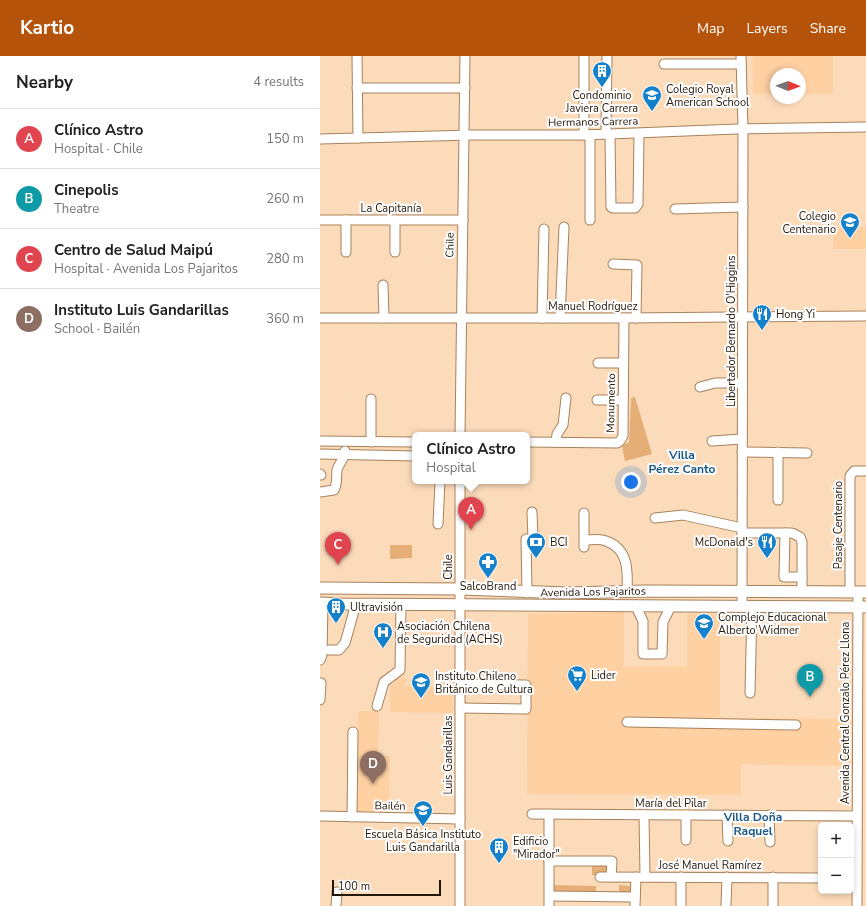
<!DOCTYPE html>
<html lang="en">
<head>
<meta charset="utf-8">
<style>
  body { margin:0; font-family:"Nunito Sans",sans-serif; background:#f2f2f2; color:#202124 }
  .controls { position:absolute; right:12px; bottom:12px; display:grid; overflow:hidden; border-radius:6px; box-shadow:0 2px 6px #0003 }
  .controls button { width:36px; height:36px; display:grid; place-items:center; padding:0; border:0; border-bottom:1px solid #e0e0e0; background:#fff; color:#202124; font:20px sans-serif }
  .compass { position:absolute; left:450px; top:12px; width:36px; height:36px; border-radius:50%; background:#fff; box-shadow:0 2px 6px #0003; rotate:91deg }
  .scale { position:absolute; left:12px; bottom:10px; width:109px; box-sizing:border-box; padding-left:4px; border:2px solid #251708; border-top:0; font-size:11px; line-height:14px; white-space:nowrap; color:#251708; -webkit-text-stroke:3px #fff; paint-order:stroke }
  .you { position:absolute; left:311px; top:426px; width:14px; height:14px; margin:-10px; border:3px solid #fff; border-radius:50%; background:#1a73e8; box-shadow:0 0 0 6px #1a73e833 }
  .badge { display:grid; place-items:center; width:26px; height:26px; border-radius:50%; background:#b45309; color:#fff; font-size:13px; font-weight:700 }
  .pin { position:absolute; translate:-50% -33px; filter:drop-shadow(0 1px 2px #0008) }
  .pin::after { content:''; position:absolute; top:21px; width:14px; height:12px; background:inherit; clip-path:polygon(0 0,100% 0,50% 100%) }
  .popup { position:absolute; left:92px; top:376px; width:118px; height:52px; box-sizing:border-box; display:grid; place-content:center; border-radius:6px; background:#fff; filter:drop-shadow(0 1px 3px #0005); font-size:13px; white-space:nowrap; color:#757577 }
  .popup b { font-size:15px; color:#202124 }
  .popup::after { content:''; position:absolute; left:50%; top:100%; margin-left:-8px; border:8px solid transparent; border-top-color:#fff }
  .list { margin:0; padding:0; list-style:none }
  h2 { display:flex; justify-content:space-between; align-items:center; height:52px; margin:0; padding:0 16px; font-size:17px }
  h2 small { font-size:13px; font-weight:400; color:#757577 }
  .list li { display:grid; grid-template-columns:26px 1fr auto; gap:12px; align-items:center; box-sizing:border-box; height:60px; padding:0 16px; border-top:1px solid #e0e0e0 }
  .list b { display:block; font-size:15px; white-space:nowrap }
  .list p { margin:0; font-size:13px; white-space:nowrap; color:#757577 }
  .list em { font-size:13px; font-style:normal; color:#757577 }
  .map { position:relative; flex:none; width:546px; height:850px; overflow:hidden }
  header { display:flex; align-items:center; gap:24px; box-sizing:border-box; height:56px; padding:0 20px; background:#b45309; color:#fff }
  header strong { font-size:19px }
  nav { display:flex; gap:22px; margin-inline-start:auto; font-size:14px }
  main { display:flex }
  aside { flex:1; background:#fff }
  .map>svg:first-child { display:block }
  .built { fill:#ffd0a2 }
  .green { fill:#e5ae76 }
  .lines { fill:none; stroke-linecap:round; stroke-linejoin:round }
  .minor-casing { stroke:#a7825c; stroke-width:11 }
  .major-casing { stroke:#a7825c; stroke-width:13 }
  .minor { stroke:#fff; stroke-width:9 }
  .major { stroke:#fff; stroke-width:11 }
  .labels { text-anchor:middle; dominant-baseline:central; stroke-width:4; stroke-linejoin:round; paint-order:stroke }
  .poi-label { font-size:11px; fill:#251708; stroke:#fff; text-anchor:start }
  .street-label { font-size:11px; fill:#251708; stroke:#fff }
  .neighbourhood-label { font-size:12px; font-weight:bold; fill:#1b5989; stroke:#fff }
</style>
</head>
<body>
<header>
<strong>Kartio</strong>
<nav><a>Map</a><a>Layers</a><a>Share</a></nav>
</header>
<main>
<aside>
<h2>Nearby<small>4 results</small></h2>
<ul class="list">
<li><span class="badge" style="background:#e0444e">A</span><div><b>Clínico Astro</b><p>Hospital · Chile</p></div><em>150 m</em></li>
<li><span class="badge" style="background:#0f9aa8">B</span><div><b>Cinepolis</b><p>Theatre</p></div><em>260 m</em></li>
<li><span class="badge" style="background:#e0444e">C</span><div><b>Centro de Salud Maipú</b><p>Hospital · Avenida Los Pajaritos</p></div><em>280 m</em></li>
<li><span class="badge" style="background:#8d6e63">D</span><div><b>Instituto Luis Gandarillas</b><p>School · Bailén</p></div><em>360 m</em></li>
</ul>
</aside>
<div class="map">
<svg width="546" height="850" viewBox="0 0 546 850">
  <rect width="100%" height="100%" fill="#fcdbbb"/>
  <g class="built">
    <polygon points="433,0 513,0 513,38 480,38 480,18 456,18 456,38 433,38"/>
    <polygon points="546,171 546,193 513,193 514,172"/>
    <polygon points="304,556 304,611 367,610 367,558 400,558 400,661 350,661 531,663 531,710 421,708 421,739 207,738 208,558"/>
    <polygon points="76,622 86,622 86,630 133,630 133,657 70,656 70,628 76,628"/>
    <polygon points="38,655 59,655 58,700 70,700 68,757 36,757"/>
  </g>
  <g class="green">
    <polygon points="315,341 332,398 305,405 302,390 309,386 311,342"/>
    <polygon points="70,489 92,489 92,502 70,503"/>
    <rect x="272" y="808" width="15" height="11"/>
    <polygon points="232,829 276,830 276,838 232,837"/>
    <polygon points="299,829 310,830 310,838 299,838"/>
  </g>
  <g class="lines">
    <defs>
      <g id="minor">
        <polyline points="37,0 38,82"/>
        <polyline points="264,0 264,79"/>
        <polyline points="421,0 423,73 422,550"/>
        <polyline points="344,8 421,8"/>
        <polyline points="37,32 145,32"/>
        <polyline points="286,78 287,0"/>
        <polyline points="290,78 291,151 293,152 315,152 318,148 319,78"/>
        <polyline points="270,79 270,164"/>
        <polyline points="0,83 152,79 264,79 417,73 546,71"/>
        <polyline points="355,153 423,151"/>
        <polyline points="0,164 143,164"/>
        <polyline points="26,196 26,164"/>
        <polyline points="75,196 75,164"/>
        <polyline points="293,208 317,209 316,262"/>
        <polyline points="63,229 64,262"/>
        <polyline points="0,262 304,262 546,260"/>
        <polyline points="222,262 224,173"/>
        <polyline points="240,262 244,171"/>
        <polyline points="278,307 303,307"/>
        <polyline points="380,331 395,327 422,327"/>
        <polyline points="277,344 303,344"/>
        <polyline points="140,379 145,0"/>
        <polyline points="0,385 95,386"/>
        <polyline points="392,385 422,383"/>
        <polyline points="51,386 51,343"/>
        <polyline points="207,386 297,387 300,385 303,380 304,262"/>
        <polyline points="236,386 237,378 243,369 246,342"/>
        <polyline points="422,396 487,397"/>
        <polyline points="458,396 458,444"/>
        <polyline points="0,398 95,400"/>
        <polyline points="0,418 1,419"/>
        <path d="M0,436L14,434C18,427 16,421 17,414C19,407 25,402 25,395"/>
        <polyline points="335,462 363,459 422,472"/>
        <polyline points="118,468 120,425"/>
        <polyline points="422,477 472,477 480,481 482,486 482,536"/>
        <polyline points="465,477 464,521 482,521"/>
        <path d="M265,484C271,484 280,482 286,485C309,493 308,516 307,536"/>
        <polyline points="264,491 264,457"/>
        <polyline points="530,536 530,420 534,415 546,415"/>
        <polyline points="207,537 206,483 213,483 212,456"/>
        <polyline points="315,549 323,565 323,598 342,598 343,566 351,550"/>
        <polyline points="9,594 19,594 25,587 36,548"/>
        <polyline points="0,604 2,599 3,547"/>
        <polyline points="430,637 432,551"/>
        <polyline points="0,644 1,627"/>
        <polyline points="57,650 64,626 80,614 81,549"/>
        <polyline points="140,652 206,653 206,629 140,628"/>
        <polyline points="307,666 476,669"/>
        <polyline points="212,758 537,760"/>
        <polyline points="229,758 229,850"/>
        <polyline points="324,759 325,821"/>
        <polyline points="366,759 366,784"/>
        <polyline points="407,759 408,785"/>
        <polyline points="449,759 450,786"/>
        <polyline points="0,760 140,763"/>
        <polyline points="32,761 33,676"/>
        <polyline points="229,805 292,805 291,821"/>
        <polyline points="280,821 501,822"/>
        <polyline points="230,840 315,841"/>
        <polyline points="16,850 17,836"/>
        <polyline points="140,850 140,425"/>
        <polyline points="315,850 316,821"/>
        <polyline points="361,850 361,821"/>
        <polyline points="406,850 407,821"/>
        <polyline points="453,850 453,821"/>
        <polyline points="537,850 538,536"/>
      </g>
      <g id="major">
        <polyline points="0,532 140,533 247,537 327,535 546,536"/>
        <polyline points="0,547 20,548 546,551"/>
      </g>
    </defs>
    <use href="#minor" class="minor-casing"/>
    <use href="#major" class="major-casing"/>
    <use href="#minor" class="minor"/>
    <use href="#major" class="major"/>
  </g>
  <defs>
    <symbol id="building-pin" viewBox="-11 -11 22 30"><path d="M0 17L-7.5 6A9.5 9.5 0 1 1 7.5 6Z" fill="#1681cb" stroke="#fff"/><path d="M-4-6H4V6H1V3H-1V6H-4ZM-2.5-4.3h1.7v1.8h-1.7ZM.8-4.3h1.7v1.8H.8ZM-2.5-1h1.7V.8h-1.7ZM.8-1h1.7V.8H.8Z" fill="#fff"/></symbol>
    <symbol id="school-pin" viewBox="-11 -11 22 30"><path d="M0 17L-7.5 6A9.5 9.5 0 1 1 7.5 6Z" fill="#1681cb" stroke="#fff"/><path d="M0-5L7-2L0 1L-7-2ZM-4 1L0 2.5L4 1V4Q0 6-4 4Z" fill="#fff"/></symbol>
    <symbol id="restaurant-pin" viewBox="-11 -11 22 30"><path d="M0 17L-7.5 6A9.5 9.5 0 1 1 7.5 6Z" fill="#1681cb" stroke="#fff"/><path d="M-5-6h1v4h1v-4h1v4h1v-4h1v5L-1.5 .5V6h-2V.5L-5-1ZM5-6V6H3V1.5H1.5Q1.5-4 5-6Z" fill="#fff"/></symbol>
    <symbol id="bank-pin" viewBox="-11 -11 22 30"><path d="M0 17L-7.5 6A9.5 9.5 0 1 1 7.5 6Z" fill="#1681cb" stroke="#fff"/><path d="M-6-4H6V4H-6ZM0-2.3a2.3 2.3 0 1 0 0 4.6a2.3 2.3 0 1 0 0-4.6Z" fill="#fff"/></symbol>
    <symbol id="pharmacy-pin" viewBox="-11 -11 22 30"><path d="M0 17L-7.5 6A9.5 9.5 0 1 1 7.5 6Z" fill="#1681cb" stroke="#fff"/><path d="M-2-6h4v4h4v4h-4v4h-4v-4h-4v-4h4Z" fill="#fff"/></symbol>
    <symbol id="hospital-pin" viewBox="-11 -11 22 30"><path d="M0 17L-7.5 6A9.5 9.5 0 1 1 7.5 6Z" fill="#1681cb" stroke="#fff"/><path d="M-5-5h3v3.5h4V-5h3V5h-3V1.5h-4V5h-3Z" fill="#fff"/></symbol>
    <symbol id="supermarket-pin" viewBox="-11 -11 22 30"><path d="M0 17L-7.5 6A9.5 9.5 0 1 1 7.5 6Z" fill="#1681cb" stroke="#fff"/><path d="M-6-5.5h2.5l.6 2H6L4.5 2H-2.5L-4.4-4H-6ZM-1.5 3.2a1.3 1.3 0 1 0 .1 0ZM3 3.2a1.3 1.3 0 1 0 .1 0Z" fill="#fff"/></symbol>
    <symbol id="university-pin" viewBox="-11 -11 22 30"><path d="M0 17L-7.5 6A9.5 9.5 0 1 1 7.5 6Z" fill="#1681cb" stroke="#fff"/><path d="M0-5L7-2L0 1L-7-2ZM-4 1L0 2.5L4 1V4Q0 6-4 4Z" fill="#fff"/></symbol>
  </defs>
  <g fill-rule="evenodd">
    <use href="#building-pin" x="271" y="4" width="22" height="30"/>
    <use href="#school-pin" x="321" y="28" width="22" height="30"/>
    <use href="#school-pin" x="519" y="155" width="22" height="30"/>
    <use href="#restaurant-pin" x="431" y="247" width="22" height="30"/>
    <use href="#bank-pin" x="205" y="475" width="22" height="30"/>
    <use href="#restaurant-pin" x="436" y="475" width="22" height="30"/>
    <use href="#pharmacy-pin" x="157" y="495" width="22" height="30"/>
    <use href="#building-pin" x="5" y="540" width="22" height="30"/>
    <use href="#school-pin" x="373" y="556" width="22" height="30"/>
    <use href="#hospital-pin" x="52" y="565" width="22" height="30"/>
    <use href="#supermarket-pin" x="246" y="608" width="22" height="30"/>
    <use href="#university-pin" x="90" y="615" width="22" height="30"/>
    <use href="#school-pin" x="92" y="743" width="22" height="30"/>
    <use href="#building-pin" x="168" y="780" width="22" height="30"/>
  </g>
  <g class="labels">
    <g class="poi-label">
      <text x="346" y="33">Colegio Royal<tspan x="346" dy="13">American School</tspan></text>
      <text x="282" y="39" text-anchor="middle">Condominio<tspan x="282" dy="13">Javiera Carrera</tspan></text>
      <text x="516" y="160" text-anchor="end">Colegio<tspan x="516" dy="13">Centenario</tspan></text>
      <text x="456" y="258">Hong Yi</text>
      <text x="230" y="486">BCI</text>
      <text x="433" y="486" text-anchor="end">McDonald's</text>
      <text x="168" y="530" text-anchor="middle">SalcoBrand</text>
      <text x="30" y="551">Ultravisión</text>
      <text x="398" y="561">Complejo Educacional<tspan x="398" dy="13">Alberto Widmer</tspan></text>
      <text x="77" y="570">Asociación Chilena<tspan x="77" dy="13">de Seguridad (ACHS)</tspan></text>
      <text x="271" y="619">Lider</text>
      <text x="115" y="620">Instituto Chileno<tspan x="115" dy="13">Británico de Cultura</tspan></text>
      <text x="103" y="778" text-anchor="middle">Escuela Básica Instituto<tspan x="103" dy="13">Luis Gandarilla</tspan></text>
      <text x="193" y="785">Edificio<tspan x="193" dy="13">"Mirador"</tspan></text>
    </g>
    <g class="street-label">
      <text transform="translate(273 66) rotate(-1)">Hermanos Carrera</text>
      <text x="71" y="152">La Capitanía</text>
      <text transform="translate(130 189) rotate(-89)">Chile</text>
      <text x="273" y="250">Manuel Rodríguez</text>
      <text transform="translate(411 275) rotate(-90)">Libertador Bernardo O'Higgins</text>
      <text transform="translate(291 347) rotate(-89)">Monumento</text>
      <text transform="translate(518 469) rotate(-90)">Pasaje Centenario</text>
      <text transform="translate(128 511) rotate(-90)">Chile</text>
      <text transform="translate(273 536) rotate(-1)">Avenida Los Pajaritos</text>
      <text transform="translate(525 657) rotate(-90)">Avenida Central Gonzalo Pérez Llona</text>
      <text transform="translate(128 699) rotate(-90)">Luis Gandarillas</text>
      <text x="351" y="747">María del Pilar</text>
      <text transform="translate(70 750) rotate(1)">Bailén</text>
      <text x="390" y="809">José Manuel Ramírez</text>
    </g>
    <g class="neighbourhood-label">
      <text x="362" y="399">Villa<tspan x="362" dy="14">Pérez Canto</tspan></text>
      <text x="433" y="761">Villa Doña<tspan x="433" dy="14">Raquel</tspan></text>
    </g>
  </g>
</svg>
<div class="controls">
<button>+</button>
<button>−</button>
</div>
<svg class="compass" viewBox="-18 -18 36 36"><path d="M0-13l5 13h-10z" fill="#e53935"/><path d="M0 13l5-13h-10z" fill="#757577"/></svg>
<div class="scale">100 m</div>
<div class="you"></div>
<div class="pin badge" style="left:151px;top:474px;background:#e0444e">A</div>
<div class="popup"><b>Clínico Astro</b>Hospital</div>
<div class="pin badge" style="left:490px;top:641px;background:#0f9aa8">B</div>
<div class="pin badge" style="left:18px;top:509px;background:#e0444e">C</div>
<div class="pin badge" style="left:53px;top:728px;background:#8d6e63">D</div>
</div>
</main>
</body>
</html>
